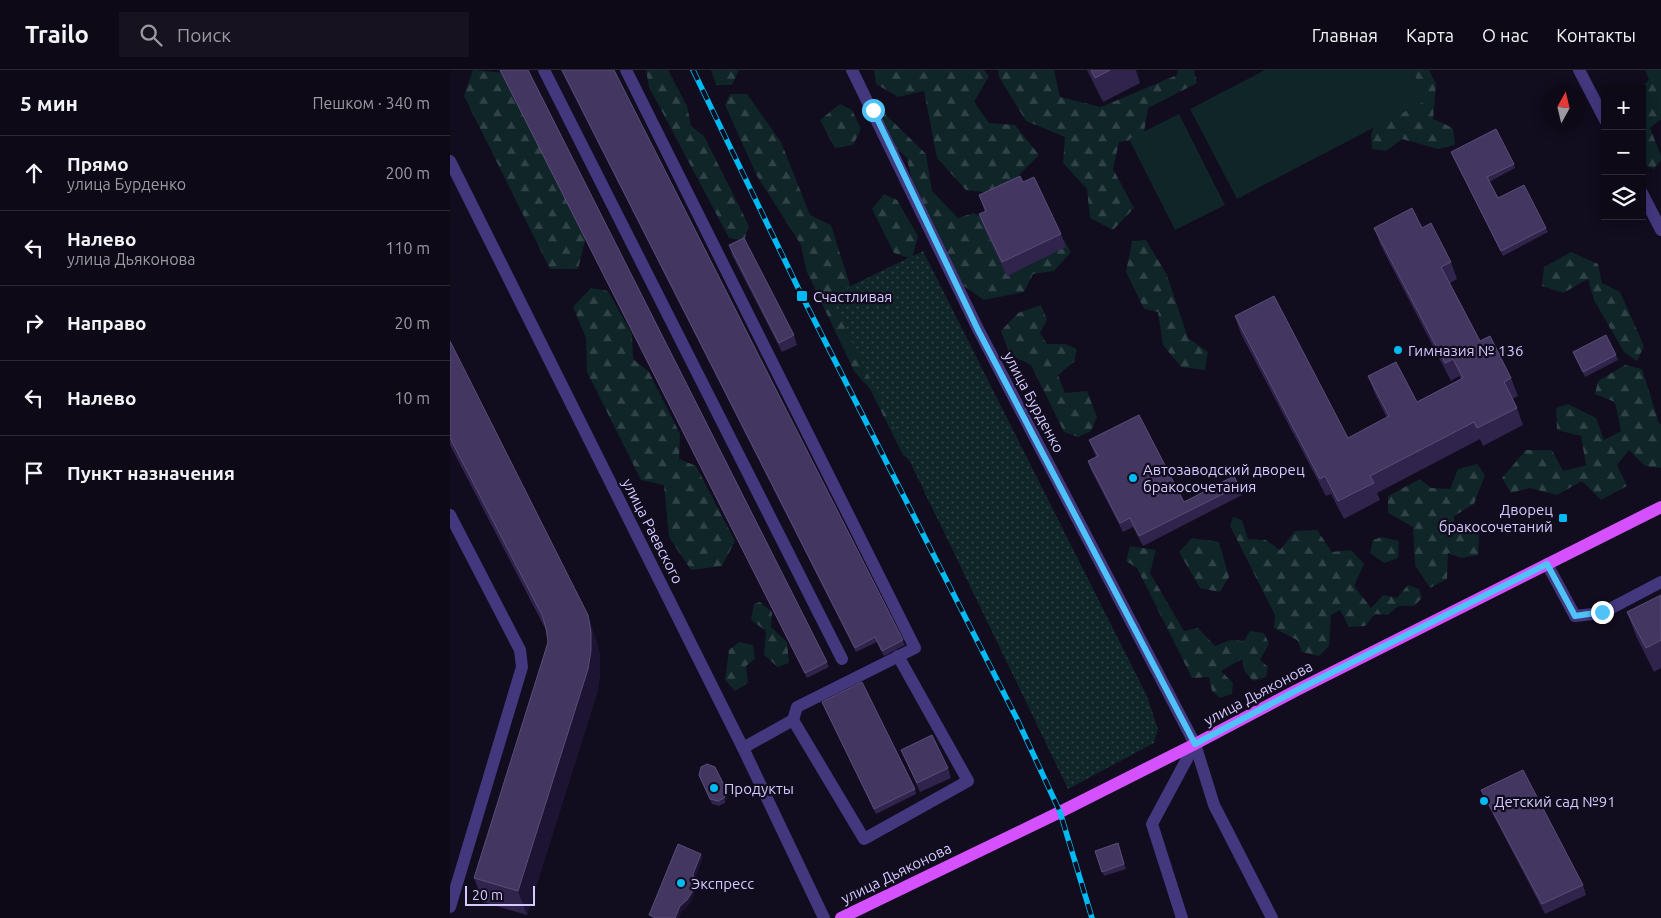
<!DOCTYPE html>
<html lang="ru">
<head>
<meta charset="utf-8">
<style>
  body { margin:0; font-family:Ubuntu,sans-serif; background:#16121f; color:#f1f3f6 }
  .controls { position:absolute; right:15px; top:15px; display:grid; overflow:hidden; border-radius:0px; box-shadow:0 2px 12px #0003 }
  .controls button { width:45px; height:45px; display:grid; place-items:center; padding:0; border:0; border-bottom:1px solid #2d2a35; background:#0d0916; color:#f1f3f6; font:25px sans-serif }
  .compass { position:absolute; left:1091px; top:15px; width:45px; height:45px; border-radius:50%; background:#0d0916; box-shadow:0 2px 12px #0003; rotate:8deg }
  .scale { position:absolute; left:15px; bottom:12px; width:70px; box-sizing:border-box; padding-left:5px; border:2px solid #d6c9ff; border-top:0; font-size:14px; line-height:18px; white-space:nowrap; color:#d6c9ff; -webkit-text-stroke:4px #110c1e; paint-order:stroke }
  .stop { position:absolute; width:15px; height:15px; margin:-11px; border:4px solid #4fc3f7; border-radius:50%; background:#fff }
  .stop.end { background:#4fc3f7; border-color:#fff; box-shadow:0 1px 5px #0008 }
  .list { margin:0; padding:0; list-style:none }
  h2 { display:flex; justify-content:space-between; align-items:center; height:65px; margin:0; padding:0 20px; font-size:21px }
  h2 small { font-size:16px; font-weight:400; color:#9a9aa1 }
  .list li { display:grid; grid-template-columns:32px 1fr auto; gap:15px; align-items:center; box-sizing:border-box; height:75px; padding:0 20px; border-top:1px solid #2d2a35 }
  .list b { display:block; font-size:19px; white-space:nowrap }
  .list p { margin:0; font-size:16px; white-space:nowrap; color:#9a9aa1 }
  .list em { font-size:16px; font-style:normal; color:#9a9aa1 }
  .icon { flex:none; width:28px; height:28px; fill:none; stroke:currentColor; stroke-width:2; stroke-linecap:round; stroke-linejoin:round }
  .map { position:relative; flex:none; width:1211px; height:848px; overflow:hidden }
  header { display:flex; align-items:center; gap:30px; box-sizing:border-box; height:70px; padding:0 25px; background:#0d0916; border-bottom:1px solid #2d2a35 }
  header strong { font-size:24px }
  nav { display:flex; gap:28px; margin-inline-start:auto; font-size:18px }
  .search { width:350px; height:45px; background:#16121f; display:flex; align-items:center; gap:12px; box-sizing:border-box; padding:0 18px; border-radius:0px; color:#9a9aa1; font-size:19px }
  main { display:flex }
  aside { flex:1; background:#0d0916 }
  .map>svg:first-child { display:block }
  .forest { fill:url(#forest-firs) }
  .park { fill:url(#park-dots) }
  .garden { fill:#0f2528 }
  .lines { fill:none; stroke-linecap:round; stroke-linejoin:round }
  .minor { stroke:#43377d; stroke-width:12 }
  .major { stroke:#d550ff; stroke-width:12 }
  .rail-casing { stroke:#00baf3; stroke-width:5.5 }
  .rail { stroke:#110c1e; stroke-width:4; stroke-dasharray:11; stroke-linecap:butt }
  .wall { fill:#31244c }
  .shaded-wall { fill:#1d1332 }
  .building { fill:#433660; stroke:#5a4d79 }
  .route { stroke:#4fc3f7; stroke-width:6 }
  .poi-dot { fill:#00baf3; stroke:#110c1e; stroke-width:2 }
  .labels { text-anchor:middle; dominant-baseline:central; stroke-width:4.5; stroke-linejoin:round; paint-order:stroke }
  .poi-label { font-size:15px; fill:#d6c9ff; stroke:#110c1e; text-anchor:start }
  .street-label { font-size:15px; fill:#d6c9ff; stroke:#110c1e }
</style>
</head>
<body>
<header>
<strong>Trailo</strong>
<div class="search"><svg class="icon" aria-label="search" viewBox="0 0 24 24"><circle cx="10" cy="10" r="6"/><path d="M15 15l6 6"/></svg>Поиск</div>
<nav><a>Главная</a><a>Карта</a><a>О нас</a><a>Контакты</a></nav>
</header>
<main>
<aside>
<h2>5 мин<small>Пешком · 340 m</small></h2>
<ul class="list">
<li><svg class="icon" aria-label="ahead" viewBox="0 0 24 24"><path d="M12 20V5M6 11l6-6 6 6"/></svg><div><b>Прямо</b><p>улица Бурденко</p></div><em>200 m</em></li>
<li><svg class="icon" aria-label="left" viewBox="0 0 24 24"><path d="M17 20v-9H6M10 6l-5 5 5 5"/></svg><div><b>Налево</b><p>улица Дьяконова</p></div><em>110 m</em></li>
<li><svg class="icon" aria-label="right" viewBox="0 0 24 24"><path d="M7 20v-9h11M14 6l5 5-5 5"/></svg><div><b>Направо</b></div><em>20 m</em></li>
<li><svg class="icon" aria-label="left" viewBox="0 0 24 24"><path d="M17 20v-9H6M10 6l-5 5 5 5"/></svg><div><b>Налево</b></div><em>10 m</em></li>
<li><svg class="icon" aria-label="arrive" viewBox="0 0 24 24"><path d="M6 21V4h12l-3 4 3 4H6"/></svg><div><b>Пункт назначения</b></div></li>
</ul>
</aside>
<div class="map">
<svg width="1211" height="848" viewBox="0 0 1211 848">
  <defs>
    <pattern id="forest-firs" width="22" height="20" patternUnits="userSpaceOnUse" patternTransform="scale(1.25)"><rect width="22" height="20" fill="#0f2528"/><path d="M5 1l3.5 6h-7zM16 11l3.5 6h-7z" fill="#314348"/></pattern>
    <pattern id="park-dots" width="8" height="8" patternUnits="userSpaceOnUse" patternTransform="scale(1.25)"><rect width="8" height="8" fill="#0f2528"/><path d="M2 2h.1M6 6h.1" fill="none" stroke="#314348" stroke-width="1.8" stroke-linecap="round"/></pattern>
  </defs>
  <rect width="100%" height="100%" fill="#110c1e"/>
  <g class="forest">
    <polygon points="23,0 55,3 136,167 128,199 100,199 14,26"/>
    <polygon points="196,0 218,0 237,36 241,56 254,66 299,156 294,171 279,168 199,17"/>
    <polygon points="261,0 289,0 282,15 266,15"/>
    <polygon points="424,0 534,0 539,6 524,32 539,53 565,55 589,85 550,124 516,120 487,88 474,21 448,27 426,14"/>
    <polygon points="548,0 604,0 610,27 651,37 727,5 728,0 744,0 747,13 698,38 693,68 669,72 663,99 684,138 663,160 640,148 637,119 613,93 615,67 576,51 549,7"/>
    <polygon points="905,0 979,0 986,14 983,49 1003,58 1005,75 988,79 952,69 936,81 922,79 921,64 934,34"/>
    <polygon points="1195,0 1211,0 1211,49 1200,58 1211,86 1211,90 1204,99 1192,94 1192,19 1189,19 1199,10"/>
    <polygon points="280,24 297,24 331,72 360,145 381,155 403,225 563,590 475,424 470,399 453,385 420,319 404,301 356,200 351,175 307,106 275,35"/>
    <polygon points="390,34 402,40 411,59 403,75 385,78 370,50"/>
    <polygon points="435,44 476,84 482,121 508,148 524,143 543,155 593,168 614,170 621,182 604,201 583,204 574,222 534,230 511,214 467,136 457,88 433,66 425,45"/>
    <polygon points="434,124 447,130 468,166 462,189 444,183 422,139"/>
    <polygon points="696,170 717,205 738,268 758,282 755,300 731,297 713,275 708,242 694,239 676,202 682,171"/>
    <polygon points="1121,182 1148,194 1152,213 1170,222 1194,276 1187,291 1174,282 1144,230 1138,209 1113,223 1092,216 1094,197"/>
    <polygon points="141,218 158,221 182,264 183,289 199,302 230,364 229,389 246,396 285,471 272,496 241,500 219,467 214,415 191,410 137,302 136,268 123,237"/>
    <polygon points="591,235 597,250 590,263 597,274 615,274 627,279 624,292 608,305 615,323 637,321 647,347 641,361 628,367 614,362 581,295 560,285 551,261 568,243"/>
    <polygon points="1175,295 1192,299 1209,353 1211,354 1211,398 1195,396 1179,380 1167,395 1177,416 1151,430 1132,411 1107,425 1080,418 1061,423 1052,408 1076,380 1102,380 1113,401 1136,395 1131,366 1107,360 1106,338 1118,334 1146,348 1154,370 1171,361 1165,332 1145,324 1148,311"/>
    <polygon points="1027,394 1035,405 1024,434 1004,446 1004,456 1029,465 1028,485 1011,488 998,483 997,509 980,518 965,495 963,457 938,443 938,426 970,409 981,418 1000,419 1008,399"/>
    <polygon points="783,447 792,450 798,469 816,470 830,480 845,461 867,460 882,482 901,480 914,494 904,516 921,538 933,525 947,528 958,515 969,519 972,528 964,536 948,536 938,545 925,544 915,556 899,557 890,540 881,545 879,576 869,586 852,582 847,570 824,558 825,545 780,456"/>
    <polygon points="932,467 949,471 948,488 934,493 920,483 923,470"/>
    <polygon points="742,468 769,472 779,507 770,522 750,518 729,482"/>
    <polygon points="680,476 706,480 700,503 734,561 748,558 765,576 780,570 794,571 800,561 814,563 819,574 810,590 818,597 816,607 803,611 795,602 792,589 771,601 783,613 782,624 770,628 762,621 759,607 742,608 687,498 676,491"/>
    <polygon points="310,532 322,542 321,557 337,572 339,593 328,597 314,585 316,561 301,550 304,534"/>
    <polygon points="289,572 303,575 305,589 296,596 298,613 285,621 275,610 279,580"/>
  </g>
  <polygon class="park" points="473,181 697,626 708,659 704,673 618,719 380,226"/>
  <g class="garden">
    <polygon points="815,0 962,0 977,30 787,129 740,39"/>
    <polygon points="729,44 775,135 725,160 679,69"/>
  </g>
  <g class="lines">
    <g class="minor">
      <polyline points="94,0 392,589"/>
      <polyline points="176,0 465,578 347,637 343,650"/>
      <polyline points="402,0 528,259 745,674 764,735 822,848"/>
      <polyline points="1129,0 1155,50"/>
      <polyline points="0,91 293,678 374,848"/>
      <polyline points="1192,123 1211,160"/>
      <polyline points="0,445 70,580 72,597 0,837"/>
      <polyline points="1097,494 1125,546 1152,543 1211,512"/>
      <polyline points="293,678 343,650 414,769 518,711 448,586"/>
      <polyline points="732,848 702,754 745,674"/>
    </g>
    <polyline class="major" points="391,848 610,742 745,674 847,620 1211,437"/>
    <defs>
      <polyline id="rail" points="243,0 352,226 567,649 610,742 642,848"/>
    </defs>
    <use href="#rail" class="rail-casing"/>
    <use href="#rail" class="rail"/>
  </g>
  <g class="wall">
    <polygon points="50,0 78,0 379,597 357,608"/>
    <polygon points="111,0 164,0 455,575 434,586 427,572 406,582"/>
    <polygon points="637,0 686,0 690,13 653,32"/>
    <polygon points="1001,82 1064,94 1065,98 1039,112 1048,128 1096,158 1098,162 1053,186"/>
    <polygon points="573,112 611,164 616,177 557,206 534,158 529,144 535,142 529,125"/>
    <polygon points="924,158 972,158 1001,192 1007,209 1000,213 1030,271 1061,308 1068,326 1062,329 1067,338 1073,355 1033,376 1030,369 927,423 930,430 894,449 881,424 876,426 791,264 785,246 898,368 937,348 925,324 918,306 967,332 1011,309 1009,306 1001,311 931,176"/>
    <polygon points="279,175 344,265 347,275 332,282 282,185"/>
    <polygon points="0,271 146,569 150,586 150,604 147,623 77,845 33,832 24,808 94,585 98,572 97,562 0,375"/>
    <polygon points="1123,282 1166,285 1168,290 1135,307"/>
    <polygon points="639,370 734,432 789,416 792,425 693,476 683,457 673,462 641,400 638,391 646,387"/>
    <polygon points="1211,525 1211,598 1204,602 1186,566 1177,542"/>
    <polygon points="372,632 465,719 466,724 426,744"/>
    <polygon points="451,680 498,698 501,708 470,722 455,689"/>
    <polygon points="249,705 278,725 275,733 269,736 262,734"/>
    <polygon points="1031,720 1133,815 1136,825 1095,844 1035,729"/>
    <polygon points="668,773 676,799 654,806 645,781"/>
  </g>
  <g class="shaded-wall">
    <polygon points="138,545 146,569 150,586 150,604 147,623 77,845 68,821"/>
    <polygon points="277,721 278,725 275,733 274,728"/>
    <polygon points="251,784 253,788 245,809 246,818 243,827 239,835 232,841 229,848 225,848"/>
  </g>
  <g class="building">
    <polygon points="50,0 78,0 377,592 355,603"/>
    <polygon points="112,0 164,0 453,570 432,581 425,567 405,578"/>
    <polygon points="641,0 660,0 645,8"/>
    <polygon points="1046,59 1064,94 1037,107 1048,128 1074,115 1096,158 1051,181 1001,82"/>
    <polygon points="570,106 573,112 584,107 611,164 552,192 529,144 536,141 529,125"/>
    <polygon points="962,138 972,158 981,153 1001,192 991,197 1030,271 1040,266 1061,308 1054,312 1067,338 1027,358 1024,352 920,406 924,413 888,431 875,406 870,409 785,246 824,226 898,368 939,346 918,306 946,292 967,332 1013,308 1003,289 995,293 924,158"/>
    <polygon points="294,168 344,265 329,273 279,175"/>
    <polygon points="1156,265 1166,285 1133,302 1123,282"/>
    <polygon points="0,271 138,545 141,562 141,580 138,599 68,821 24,808 94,585 98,572 96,558 92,545 0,368"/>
    <polygon points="689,345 734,432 784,406 789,416 689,466 680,448 670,453 638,391 648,386 639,370"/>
    <polygon points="1211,525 1211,570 1196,578 1177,542"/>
    <polygon points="412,612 465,719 424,739 372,632"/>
    <polygon points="482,665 498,698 467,713 451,680"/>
    <polygon points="257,694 265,697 277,721 274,728 268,731 260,729 249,705 251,697"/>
    <polygon points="1073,700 1133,815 1092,834 1031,720"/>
    <polygon points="668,773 674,794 652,802 645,781"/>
    <polygon points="228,774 251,784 243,804 244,813 242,822 237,830 230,836 225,848 206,848 199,845"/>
  </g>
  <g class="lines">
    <polyline class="route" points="423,40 528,260 745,674 847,620 1097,494 1125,546 1152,542"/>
  </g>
  <g class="poi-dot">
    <rect x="346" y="220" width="12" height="12" rx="2.5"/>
    <circle cx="948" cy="280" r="5"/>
    <circle cx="683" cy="408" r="5"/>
    <rect x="1108" y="443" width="10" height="10" rx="2.5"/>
    <circle cx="264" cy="718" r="5"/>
    <circle cx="1034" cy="731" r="5"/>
    <circle cx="231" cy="813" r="5"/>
  </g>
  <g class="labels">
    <g class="poi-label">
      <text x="363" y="226">Счастливая</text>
      <text x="958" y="280">Гимназия № 136</text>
      <text x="693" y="399">Автозаводский дворец<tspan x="693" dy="17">бракосочетания</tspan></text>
      <text x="1103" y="439" text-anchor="end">Дворец<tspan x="1103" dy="17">бракосочетаний</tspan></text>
      <text x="274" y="718">Продукты</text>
      <text x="1044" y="731">Детский сад №91</text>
      <text x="241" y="813">Экспресс</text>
    </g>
    <g class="street-label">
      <text transform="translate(584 332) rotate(62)">улица Бурденко</text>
      <text transform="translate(203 461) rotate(63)">улица Раевского</text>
      <text transform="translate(808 623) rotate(-28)">улица Дьяконова</text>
      <text transform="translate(446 803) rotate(-26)">улица Дьяконова</text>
    </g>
  </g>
</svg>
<div class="controls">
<button>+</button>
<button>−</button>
<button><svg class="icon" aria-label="layers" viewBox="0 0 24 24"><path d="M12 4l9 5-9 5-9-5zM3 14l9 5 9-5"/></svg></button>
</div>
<svg class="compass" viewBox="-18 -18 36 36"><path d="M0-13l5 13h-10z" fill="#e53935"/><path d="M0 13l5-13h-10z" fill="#9a9aa1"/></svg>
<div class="scale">20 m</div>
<div class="stop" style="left:423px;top:40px"></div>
<div class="stop end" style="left:1152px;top:542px"></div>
</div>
</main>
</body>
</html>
